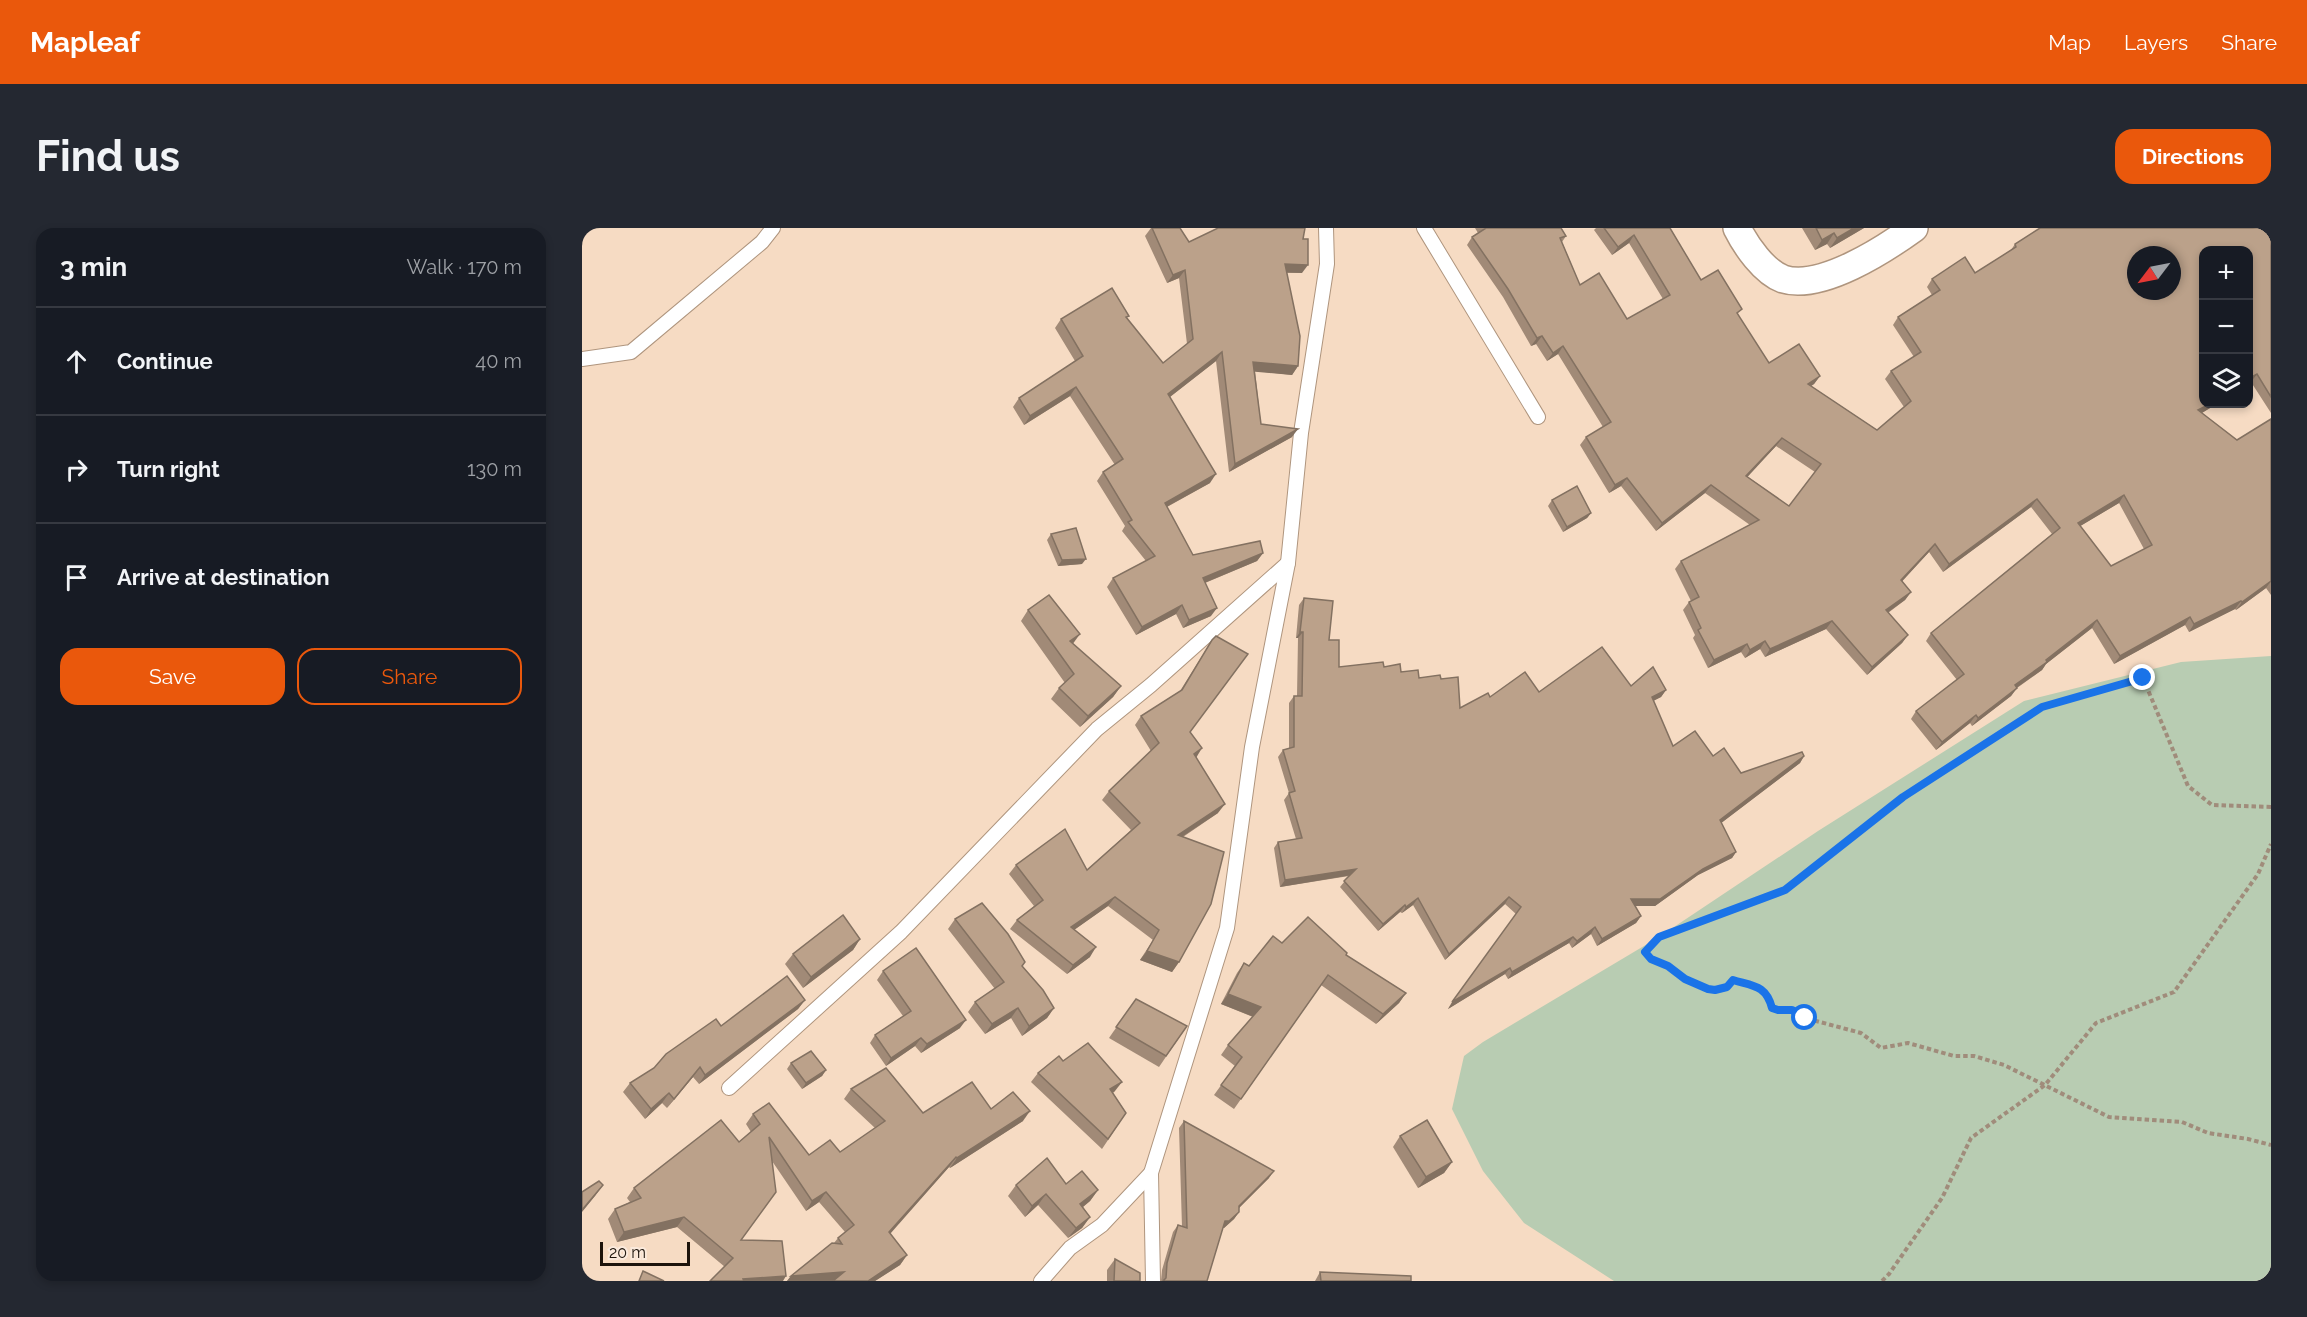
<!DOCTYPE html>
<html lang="en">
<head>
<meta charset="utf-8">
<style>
  body { margin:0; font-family:Raleway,sans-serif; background:#242831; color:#f1f3f6 }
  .controls { position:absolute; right:18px; top:18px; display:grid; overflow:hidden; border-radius:12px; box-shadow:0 3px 9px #0003 }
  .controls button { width:54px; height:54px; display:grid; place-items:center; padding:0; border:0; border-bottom:2px solid #363941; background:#171b24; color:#f1f3f6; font:30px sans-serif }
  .compass { position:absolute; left:1545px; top:18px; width:54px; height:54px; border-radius:50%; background:#171b24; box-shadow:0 3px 9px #0003; rotate:238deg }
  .scale { position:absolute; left:18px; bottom:15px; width:90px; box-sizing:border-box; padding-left:6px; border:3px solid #1c130b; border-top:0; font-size:16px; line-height:21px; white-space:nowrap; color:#1c130b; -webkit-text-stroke:4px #fbeadc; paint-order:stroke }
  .stop { position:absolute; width:18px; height:18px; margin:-14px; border:4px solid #1a73e8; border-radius:50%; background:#fff }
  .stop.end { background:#1a73e8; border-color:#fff; box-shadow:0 2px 6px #0008 }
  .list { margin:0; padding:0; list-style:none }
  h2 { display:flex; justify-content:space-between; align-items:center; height:78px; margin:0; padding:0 24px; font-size:26px }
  h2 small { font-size:20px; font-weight:400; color:#9ea1a6 }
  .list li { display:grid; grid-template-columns:39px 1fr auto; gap:18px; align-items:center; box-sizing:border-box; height:108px; padding:0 24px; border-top:2px solid #363941 }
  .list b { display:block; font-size:22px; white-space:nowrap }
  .list em { font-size:20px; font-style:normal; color:#9ea1a6 }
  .actions { display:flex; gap:12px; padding:18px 24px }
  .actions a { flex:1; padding:14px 0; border:2px solid #ea580c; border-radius:18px; text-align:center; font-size:21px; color:#ea580c }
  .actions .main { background:#ea580c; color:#fff }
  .icon { flex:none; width:33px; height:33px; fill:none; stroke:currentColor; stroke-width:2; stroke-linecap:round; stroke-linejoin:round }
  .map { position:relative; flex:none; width:1689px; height:1053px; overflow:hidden; border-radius:18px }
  header { display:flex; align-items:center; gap:36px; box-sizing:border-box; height:84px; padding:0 30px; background:#ea580c; color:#fff }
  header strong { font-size:28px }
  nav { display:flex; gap:33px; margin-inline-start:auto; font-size:21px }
  .intro { display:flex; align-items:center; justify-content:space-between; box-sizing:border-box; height:144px; padding:0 36px }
  h1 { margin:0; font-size:42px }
  .button { padding:15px 27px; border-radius:18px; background:#ea580c; color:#fff; font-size:21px; font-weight:700 }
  main { display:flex; gap:36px; padding:0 36px }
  aside { flex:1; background:#171b24; border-radius:18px; box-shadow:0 3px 9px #0003 }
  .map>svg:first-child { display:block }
  .green { fill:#b8ccb2 }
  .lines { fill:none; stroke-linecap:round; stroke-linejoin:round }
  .service-casing { stroke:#af957e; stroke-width:16 }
  .minor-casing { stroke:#af957e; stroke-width:30 }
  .path { stroke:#a08c7b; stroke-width:4; stroke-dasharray:4.5 3; stroke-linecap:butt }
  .service { stroke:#fff; stroke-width:14 }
  .minor { stroke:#fff; stroke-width:27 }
  .wall { fill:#a18a77; fill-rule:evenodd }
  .shaded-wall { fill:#837161 }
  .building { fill:#bba18a; stroke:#837161; stroke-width:1.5; fill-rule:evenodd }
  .route { stroke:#1a73e8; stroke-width:8 }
</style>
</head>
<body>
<header>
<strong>Mapleaf</strong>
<nav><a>Map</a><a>Layers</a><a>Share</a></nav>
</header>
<div class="intro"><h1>Find us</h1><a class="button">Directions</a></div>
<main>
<aside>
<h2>3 min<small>Walk · 170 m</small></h2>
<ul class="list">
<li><svg class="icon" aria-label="ahead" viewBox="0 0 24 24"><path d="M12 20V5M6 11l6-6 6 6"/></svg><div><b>Continue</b></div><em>40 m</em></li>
<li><svg class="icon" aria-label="right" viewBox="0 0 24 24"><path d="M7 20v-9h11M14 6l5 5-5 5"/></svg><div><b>Turn right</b></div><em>130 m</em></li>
<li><svg class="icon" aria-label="arrive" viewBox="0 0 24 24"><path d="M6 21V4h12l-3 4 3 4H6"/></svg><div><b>Arrive at destination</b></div></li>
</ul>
<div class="actions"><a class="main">Save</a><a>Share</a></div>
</aside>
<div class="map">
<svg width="1689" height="1053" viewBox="0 0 1689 1053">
  <rect width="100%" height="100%" fill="#f6dbc3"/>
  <polygon class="green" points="1689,428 1689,1053 1032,1053 942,995 901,943 870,881 882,828 901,814 1077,709 1236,603 1442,473 1599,434"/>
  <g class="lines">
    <defs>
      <g id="service">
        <polyline points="842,0 956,189"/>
        <polyline points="0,131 49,124 180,14 191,0"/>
        <polyline points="147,860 319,704 515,501 569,457 706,335"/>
        <polyline points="459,1053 488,1020 520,997 569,945"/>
        <polyline points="571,1053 569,945 645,700 670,519 706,335 719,205 745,36 744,0"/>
      </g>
      <path id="minor" d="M1155,0C1164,18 1182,44 1201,51C1239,63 1303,21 1332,0"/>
    </defs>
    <use href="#service" class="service-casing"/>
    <use href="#minor" class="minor-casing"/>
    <g class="path">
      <path d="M1689,579L1630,577L1606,558L1561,450L1459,479L1321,569L1203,662L1077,709L1063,724L1069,731L1086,738L1103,751L1126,761L1133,762L1145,759L1151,752C1171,758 1184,757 1190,780L1196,782H1210L1223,790L1279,805L1299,820L1326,815L1372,828H1392L1422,837L1527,889L1600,894L1626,905L1666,911L1689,917"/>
      <polyline points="1300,1053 1307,1046 1360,970 1389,910 1463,857 1514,795 1592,764 1676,646 1689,616"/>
    </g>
    <use href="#service" class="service"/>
    <use href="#minor" class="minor"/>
  </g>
  <g class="wall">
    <polygon points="569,0 598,0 607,14 634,1 634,0 723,0 721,11 720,45 705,45 716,138 710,147 673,143 679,196 710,209 647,244 634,133 588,169 628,255 585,279 611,327 681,325 675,333 623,355 629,388 601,400 594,386 554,407 525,359 531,350 564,333 540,303 543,298 515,253 521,244 533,237 488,168 442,197 431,179 437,170 493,133 473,100 479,91 545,91 581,135 605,116 597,50 585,55 563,8"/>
    <path d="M893,0H979L984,8L980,14L998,57L1045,91L1081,71L1047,15L1030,27L1012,2L1014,0H1088L1119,52L1156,87L1187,135L1238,148L1232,156L1229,158L1295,202L1322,179L1303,151L1309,143L1332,129L1311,97L1316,89L1350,67L1345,59L1350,51L1393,45L1429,22L1433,16L1689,0V185L1669,154L1620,185L1655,212L1689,191V367L1684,360L1654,382L1653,381L1607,404L1603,397L1532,436L1510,400L1464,436L1460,442L1435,460L1429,468L1390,498L1388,495L1354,522L1329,491L1334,483L1375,452L1344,413L1349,405L1470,306L1449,279L1361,344L1347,324L1320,353L1329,364L1323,372L1306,385L1326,407L1320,415L1285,447L1244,401L1183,429L1178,421L1163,430L1159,424L1126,440L1111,410L1113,407L1101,382L1107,374L1109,373L1093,341L1099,333L1168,297L1123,265L1074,303L1039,258L1027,265L998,217L1004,209L1021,199L976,126L965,133L954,116L949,118L921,69L885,17L890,9L896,5ZM1194,218L1233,244L1207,278L1165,248ZM1537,275L1562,321L1529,338L1498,298Z"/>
    <polygon points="1220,0 1282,0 1248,20 1245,16 1233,22"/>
    <polygon points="970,272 1009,285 1005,290 981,304 966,278"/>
    <polygon points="469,306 500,336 476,338 465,312"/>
    <polygon points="722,370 747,412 757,439 802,439 837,450 859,451 878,480 908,469 957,464 1049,458 1084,462 1079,469 1071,473 1091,518 1131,528 1159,545 1222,528 1218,535 1139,595 1154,624 1150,630 1116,647 1073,678 1053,678 1059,688 1054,695 1015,718 1009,706 990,720 987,715 926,751 923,746 866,781 934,686 923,676 863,732 831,677 820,685 818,684 796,703 758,659 767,648 698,659 692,620 696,614 714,611 702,572 707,565 696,529 701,522 707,520 707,475 712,468 715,468 716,410 714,410 717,377"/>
    <polygon points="446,382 491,416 539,458 531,469 498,499 469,471 477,460 483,455 439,393"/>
    <polygon points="630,412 608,504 614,529 636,585 601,609 597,734 590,744 558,732 571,712 526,678 492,702 508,729 485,746 428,701 435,692 452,678 427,646 434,637 505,642 549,602 520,572 527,563 569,523 553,497 559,488 598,463"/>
    <polygon points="373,691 440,738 472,780 465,790 440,808 429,790 403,806 386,784 393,774 413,761 366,701"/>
    <polygon points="278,711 271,722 221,760 203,736 211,726"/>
    <polygon points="700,715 764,727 824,765 817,775 794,796 739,757 652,881 632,867 653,838 639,827 646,817 671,789 639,776 655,745 662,735 667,738"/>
    <polygon points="301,743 378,800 339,825 333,818 304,838 288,815 293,807 321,788 295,752"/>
    <polygon points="554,771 605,798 577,839 527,810"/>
    <polygon points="223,772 216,781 117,856 111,849 85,880 80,875 63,891 41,864 48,855 139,798"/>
    <polygon points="481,833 533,863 531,865 544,885 520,921 449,854 456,845"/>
    <polygon points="209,835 244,842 240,848 220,861 205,841"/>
    <polygon points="269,861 341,885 409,881 441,893 368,940 367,939 308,1005 325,1027 318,1037 293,1053 205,1053 209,1048 252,1015 256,1010 263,1004 237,974 224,983 190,933 159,1012 200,1013 143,1039 95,999 35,1014 26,991 33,981 48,974 45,970 52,960 157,914 169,904 164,896 171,886 227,927 258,924 293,900 262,871"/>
    <polygon points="602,893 687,950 657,980 657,984 652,991 642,1000 641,1000 625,1053 579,1053 580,1042 591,1004 596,997 600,999 597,900"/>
    <polygon points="818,908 870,934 862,945 836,960 811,919"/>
    <polygon points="484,956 516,962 508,973 501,979 508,989 500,1000 486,1010 456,977 443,989 426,968 434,957"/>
    <polygon points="533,1031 558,1053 525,1053 525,1042"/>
    <polygon points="738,1044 829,1053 733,1053"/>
  </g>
  <g class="shaded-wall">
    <polygon points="1272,0 1282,0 1248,20 1255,10"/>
    <polygon points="1252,5 1245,16 1233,22 1240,12"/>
    <polygon points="1052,7 1047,15 1030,27 1036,19"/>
    <polygon points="703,36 726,37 720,45 697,44"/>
    <polygon points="603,42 597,50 585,55 591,47"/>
    <polygon points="960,108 954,116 949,118 955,110"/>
    <polygon points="981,118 976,126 965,133 971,125"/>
    <polygon points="640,124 634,133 580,175 586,166"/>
    <polygon points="671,134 716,138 710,147 665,143"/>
    <polygon points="1675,146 1669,154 1666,156 1666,151"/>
    <polygon points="1238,148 1232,156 1220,164 1226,156"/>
    <polygon points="494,159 488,168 442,197 448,188"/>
    <polygon points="1628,176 1635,176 1611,190 1616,182"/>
    <polygon points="716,201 710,209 647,244 653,236"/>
    <polygon points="1200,210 1194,218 1159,256 1164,248"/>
    <polygon points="634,246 628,255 577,283 583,275"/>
    <polygon points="1045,250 1039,258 1027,265 1033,257"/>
    <polygon points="1129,257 1123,265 1074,303 1080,295"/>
    <polygon points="1542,267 1537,275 1490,303 1496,295"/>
    <polygon points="1455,271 1449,279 1361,344 1367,336"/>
    <polygon points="1009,285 1005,290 981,304 985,299"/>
    <polygon points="1353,316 1347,324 1314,360 1319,352"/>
    <polygon points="681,325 675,333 615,358 621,350"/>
    <polygon points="504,331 500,336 476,338 480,332"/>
    <polygon points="1689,353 1684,360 1654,382 1660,374"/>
    <polygon points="1329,364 1323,372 1298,390 1304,382"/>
    <polygon points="1659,373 1653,381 1607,404 1612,396"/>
    <polygon points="600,377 594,386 554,407 560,399"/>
    <polygon points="635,380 629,388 601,400 607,392"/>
    <polygon points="1608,389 1603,397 1532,436 1538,428"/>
    <polygon points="1515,392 1510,400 1464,436 1460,442 1427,465 1433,457"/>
    <polygon points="1250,393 1244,401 1183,429 1188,421"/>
    <polygon points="718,404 721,404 716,410 714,410"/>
    <polygon points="498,406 490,417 488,413"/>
    <polygon points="1326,407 1320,415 1285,447 1290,439"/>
    <polygon points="1183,413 1178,421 1163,430 1168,422"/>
    <polygon points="1165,416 1159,424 1126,440 1132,432"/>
    <polygon points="539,458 531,469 498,499 506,488"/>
    <polygon points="1435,460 1429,468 1390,498 1396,490"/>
    <polygon points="1084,462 1079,469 1065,476 1070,469"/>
    <polygon points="1394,487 1388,495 1354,522 1360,514"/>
    <polygon points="620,520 614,530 612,526"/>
    <polygon points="1222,528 1218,535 1134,599 1138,592"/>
    <polygon points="643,576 636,585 589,616 596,607"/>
    <polygon points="1154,624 1150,630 1116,647 1073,678 1044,678 1049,671 1121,641"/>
    <polygon points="774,641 770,647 698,659 703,652"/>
    <polygon points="533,669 526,678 482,709 489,699"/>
    <polygon points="927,669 923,676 863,732 867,726"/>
    <polygon points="836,670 831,677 820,685 824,679"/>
    <polygon points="823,677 818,684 796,703 801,696"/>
    <polygon points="1059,688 1054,695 1015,718 1020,711"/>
    <polygon points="1013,699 1009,706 990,720 995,713"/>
    <polygon points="991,709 987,715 926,751 930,744"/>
    <polygon points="278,711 271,722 221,760 229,749"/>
    <polygon points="514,719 508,729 485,746 491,737"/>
    <polygon points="565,723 597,734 590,744 558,732"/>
    <polygon points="928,740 923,746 866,781 870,774"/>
    <polygon points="824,765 817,775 794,796 801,786"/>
    <polygon points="646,766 679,779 672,789 639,776"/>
    <polygon points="223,772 216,781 117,856 123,847"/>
    <polygon points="436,780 429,790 403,806 410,796"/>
    <polygon points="472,780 465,790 440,808 447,798"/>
    <polygon points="384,792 378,800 339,825 345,816"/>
    <polygon points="339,810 333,818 304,838 309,830"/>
    <polygon points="118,839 111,849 85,880 92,871"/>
    <polygon points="244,842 240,848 220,861 224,855"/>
    <polygon points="540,854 533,863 522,870 528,861"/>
    <polygon points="87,865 80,875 63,891 69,881"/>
    <polygon points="448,883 441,893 368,940 375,930"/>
    <polygon points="374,929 367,939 301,1014 307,1004"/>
    <polygon points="870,934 862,945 836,960 844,949"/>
    <polygon points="692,943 687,950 652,985 657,978"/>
    <polygon points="21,957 13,968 0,984 0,982"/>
    <polygon points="516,962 508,973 491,987 498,976"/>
    <polygon points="244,964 237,974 224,983 230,973"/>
    <polygon points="464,966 456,977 443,989 450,978"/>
    <polygon points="657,984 652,991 642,1000 638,1000 643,993"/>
    <polygon points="102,989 95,999 35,1014 42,1004"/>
    <polygon points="508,989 500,1000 486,1010 494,1000"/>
    <polygon points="325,1027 318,1037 293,1053 286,1053"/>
    <polygon points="262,1044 256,1053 205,1053 209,1048"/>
    <polygon points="204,1048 201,1053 159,1053 161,1051"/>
  </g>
  <g class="building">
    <polygon points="570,0 598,0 607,14 636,0 723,0 721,11 726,11 726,37 703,36 718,108 716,138 671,134 679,196 716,201 653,236 640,124 586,166 634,246 583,275 611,327 678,313 681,325 621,350 635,380 607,392 600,377 560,399 531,350 573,328 546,294 550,292 521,244 541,231 494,159 448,188 437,170 501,128 479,91 530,60 547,88 544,89 581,135 611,111 603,42 591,47"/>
    <path d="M904,0H979L984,8L978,10L998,57L1017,45L1045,91L1088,67L1052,7L1036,19L1022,0H1088L1119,52L1136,42L1160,81L1155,85L1187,135L1217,116L1238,148L1226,156L1295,202L1329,173L1309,143L1339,124L1316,89L1358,62L1350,51L1383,29L1393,45L1434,19L1433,16L1458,0H1689V169L1675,146L1666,151V22H1622V176H1628L1616,182L1655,212L1689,191V353L1660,374L1659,373L1612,396L1608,389L1538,428L1515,392L1464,432L1465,434L1433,457L1435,460L1396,490L1394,487L1360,514L1334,483L1382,446L1349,405L1478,300L1455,271L1367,336L1353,316L1319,352L1329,364L1304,382L1326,407L1290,439L1250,393L1188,421L1183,413L1168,422L1165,416L1132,432L1116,402L1119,400L1107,374L1117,369L1099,333L1177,292L1129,257L1080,295L1045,250L1033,257L1004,209L1029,194L981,118L971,125L960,108L955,110L926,61L890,9ZM1554,27H1590V63H1554ZM1200,210L1239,236L1207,278L1164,248ZM1542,267L1570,317L1529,338L1496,295Z"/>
    <polygon points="1234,0 1272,0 1255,10 1252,5 1240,12"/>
    <polygon points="995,258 1009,285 985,299 970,272"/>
    <polygon points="494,300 504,331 480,332 469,306"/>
    <polygon points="467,367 498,406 488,413 539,458 506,488 477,460 492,446 446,382"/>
    <polygon points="722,370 751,373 747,412 757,412 757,439 801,434 802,439 818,436 819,444 836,442 837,450 858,447 859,451 876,449 878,480 906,465 908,469 943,444 957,464 1020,419 1049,458 1071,439 1084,462 1070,469 1091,518 1113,503 1131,528 1142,520 1159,545 1220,524 1222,528 1138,592 1154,624 1121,641 1078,671 1049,671 1059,688 1020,711 1013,699 995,713 991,709 930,744 928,740 870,774 939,679 927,669 867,726 836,670 824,679 823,677 801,696 762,653 774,641 703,652 696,614 720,610 707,565 713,563 701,522 712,519 712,468 720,468 721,404 718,404"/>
    <polygon points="634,408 666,426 608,504 620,520 612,526 643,576 596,607 642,624 629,676 597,734 565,723 577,702 533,669 489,699 514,719 491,737 435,692 461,672 434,637 483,601 505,642 558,595 527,563 577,515 559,488 600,462 630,412"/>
    <polygon points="400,675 426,706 443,734 440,738 461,762 472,780 447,798 436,780 410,796 393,774 422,754 373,691"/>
    <polygon points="261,687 278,711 229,749 211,726"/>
    <polygon points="726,689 765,725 764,727 824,765 801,786 746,747 659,871 639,857 660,829 646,817 679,779 646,766 662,735 667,738 691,708 700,715"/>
    <polygon points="334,720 384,792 345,816 339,810 309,830 293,807 329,783 301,743"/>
    <polygon points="205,748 223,772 123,847 118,839 92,871 87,865 69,881 48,855 72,840 84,826 134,791 139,798"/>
    <polygon points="554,771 605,798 584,828 534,799"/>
    <polygon points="506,815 540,854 528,861 544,885 526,911 456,845 477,828 481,833"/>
    <polygon points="229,823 244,842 224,855 209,835"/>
    <polygon points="304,840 341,885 390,854 409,881 431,864 448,883 375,930 374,929 307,1004 325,1027 286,1053 251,1053 262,1044 209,1048 250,1015 260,1016 256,1010 272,997 244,964 230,973 187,909 194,964 159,1012 200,1013 204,1048 161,1051 162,1053 128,1053 151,1030 102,989 42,1004 33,981 59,970 52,960 139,892 157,914 178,896 171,886 187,875 227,927 248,912 258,924 303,893 269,861"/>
    <polygon points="845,892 870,934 844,949 818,908"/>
    <polygon points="602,893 692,943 657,978 657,984 647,993 643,993 625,1053 581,1053 584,1050 585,1035 596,997 605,1000"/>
    <polygon points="465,930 484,956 500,943 516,962 498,976 508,989 494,1000 464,966 450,978 434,957"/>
    <polygon points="17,953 21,957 0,982 0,964"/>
    <polygon points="533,1031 558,1045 558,1053 532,1053"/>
    <polygon points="61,1043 82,1053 57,1053"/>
    <polygon points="738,1044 829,1048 829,1053 739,1053"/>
  </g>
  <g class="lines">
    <path class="route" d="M1223,790L1210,782H1196L1190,780C1184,757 1171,758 1151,752L1145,759L1133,762L1126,761L1103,751L1086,738L1069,731L1063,724L1077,709L1203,662L1321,569L1460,479L1561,450"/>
  </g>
</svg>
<div class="controls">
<button>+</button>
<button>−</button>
<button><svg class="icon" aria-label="layers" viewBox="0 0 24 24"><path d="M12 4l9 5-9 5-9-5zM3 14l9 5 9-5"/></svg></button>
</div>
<svg class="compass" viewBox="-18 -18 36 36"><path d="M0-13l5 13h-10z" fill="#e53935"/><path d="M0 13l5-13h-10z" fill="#9ea1a6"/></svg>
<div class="scale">20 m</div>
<div class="stop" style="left:1223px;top:790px"></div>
<div class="stop end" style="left:1561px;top:450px"></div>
</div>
</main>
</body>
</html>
